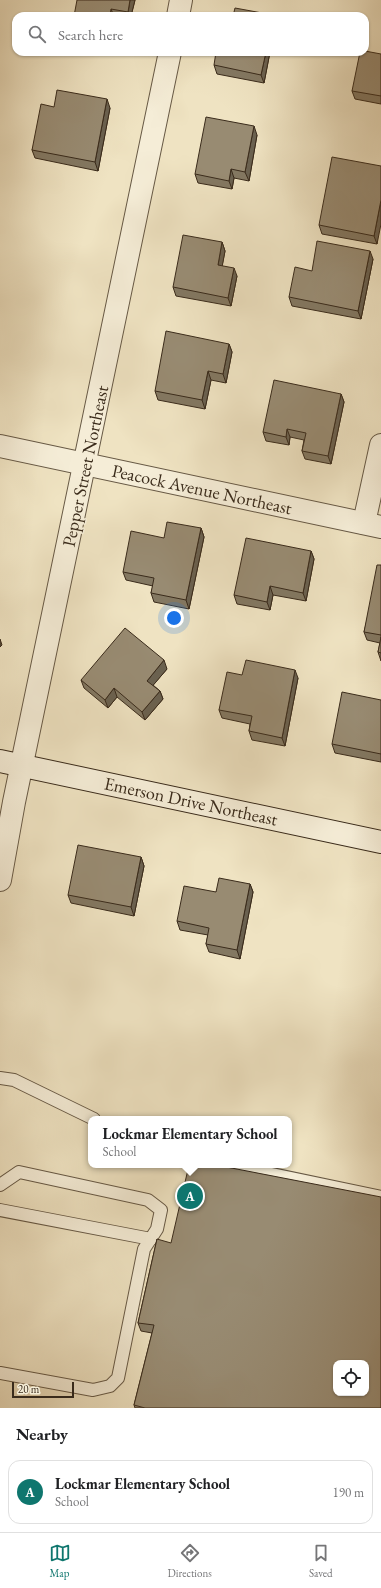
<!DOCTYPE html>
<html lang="en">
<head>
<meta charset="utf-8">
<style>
  body { margin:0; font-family:"EB Garamond",serif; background:#f6f6f6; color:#202124 }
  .controls { position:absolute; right:12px; bottom:12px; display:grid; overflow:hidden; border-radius:8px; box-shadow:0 1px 3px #0004 }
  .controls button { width:36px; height:36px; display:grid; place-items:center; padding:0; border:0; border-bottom:1px solid #e0e0e0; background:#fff; color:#202124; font:20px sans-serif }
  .scale { position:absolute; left:12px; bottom:10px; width:62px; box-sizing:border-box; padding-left:4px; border:2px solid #3a2b1b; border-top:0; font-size:11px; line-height:14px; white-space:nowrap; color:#3a2b1b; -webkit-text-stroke:3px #f5edd7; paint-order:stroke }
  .you { position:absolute; left:174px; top:618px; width:14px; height:14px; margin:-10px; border:3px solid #fff; border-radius:50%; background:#1a73e8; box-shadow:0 0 0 6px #1a73e833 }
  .badge { display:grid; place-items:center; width:26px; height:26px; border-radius:50%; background:#0f766e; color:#fff; font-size:13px; font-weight:700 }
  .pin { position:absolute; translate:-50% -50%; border:2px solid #fff; box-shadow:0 1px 4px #0006 }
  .popup { position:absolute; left:88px; top:1116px; width:204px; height:52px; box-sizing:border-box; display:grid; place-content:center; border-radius:8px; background:#fff; filter:drop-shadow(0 1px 3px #0005); font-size:13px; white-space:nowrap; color:#757577 }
  .popup b { font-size:15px; color:#202124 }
  .popup::after { content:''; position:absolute; left:50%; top:100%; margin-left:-8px; border:8px solid transparent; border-top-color:#fff }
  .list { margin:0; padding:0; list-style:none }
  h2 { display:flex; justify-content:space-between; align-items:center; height:52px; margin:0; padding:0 16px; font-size:17px }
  h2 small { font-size:13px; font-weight:400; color:#757577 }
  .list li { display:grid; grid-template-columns:26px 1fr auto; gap:12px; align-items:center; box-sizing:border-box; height:64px; margin:0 8px 8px; padding:0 8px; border:1px solid #e0e0e0; border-radius:12px }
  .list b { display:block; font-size:15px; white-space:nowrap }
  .list p { margin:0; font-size:13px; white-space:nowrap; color:#757577 }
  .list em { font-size:13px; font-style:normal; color:#757577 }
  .icon { flex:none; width:22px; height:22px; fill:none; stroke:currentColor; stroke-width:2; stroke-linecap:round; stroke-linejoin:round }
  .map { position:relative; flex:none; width:381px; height:1408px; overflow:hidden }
  .search { position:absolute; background:#fff; box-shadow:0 1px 3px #0004; left:12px; right:12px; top:12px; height:44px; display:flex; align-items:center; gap:10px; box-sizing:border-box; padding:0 14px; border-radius:12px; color:#757577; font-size:15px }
  .sheet { height:124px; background:#fff }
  nav { display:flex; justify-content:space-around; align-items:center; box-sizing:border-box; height:56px; border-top:1px solid #e0e0e0; background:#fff; font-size:11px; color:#757577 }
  nav a { display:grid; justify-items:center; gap:2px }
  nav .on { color:#0f766e }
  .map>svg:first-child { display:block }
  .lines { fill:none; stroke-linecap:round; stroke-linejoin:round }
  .lane-casing { stroke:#675945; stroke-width:14 }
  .street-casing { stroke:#675945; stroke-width:24 }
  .secondary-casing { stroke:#3a2b1b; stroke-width:24 }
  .lane { stroke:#f5edd7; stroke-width:12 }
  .street { stroke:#f5edd7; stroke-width:22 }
  .secondary { stroke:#f5edd7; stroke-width:22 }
  .wall { fill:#837862; stroke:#3a2b1b }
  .shaded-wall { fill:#6a6150; stroke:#3a2b1b }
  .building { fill:#988b72; stroke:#3a2b1b; fill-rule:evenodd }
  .labels { text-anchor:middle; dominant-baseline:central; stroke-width:3; stroke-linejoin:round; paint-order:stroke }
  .street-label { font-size:18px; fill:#3a2b1b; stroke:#f5edd7 }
</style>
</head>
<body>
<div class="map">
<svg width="381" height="1408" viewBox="0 0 381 1408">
  <rect width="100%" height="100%" fill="#efe3c2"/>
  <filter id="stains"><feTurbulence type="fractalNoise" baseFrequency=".005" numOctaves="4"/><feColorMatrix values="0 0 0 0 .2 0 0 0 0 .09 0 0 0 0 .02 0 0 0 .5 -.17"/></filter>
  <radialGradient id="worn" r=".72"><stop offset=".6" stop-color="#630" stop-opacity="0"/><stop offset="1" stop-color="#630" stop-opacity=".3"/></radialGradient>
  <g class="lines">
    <defs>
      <g id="lane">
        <polyline points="0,1078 14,1080 94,1119"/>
        <polyline points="229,1165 381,1197"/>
        <polyline points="0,1185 19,1172 148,1200 161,1210 157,1229 144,1249 118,1378 110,1386 93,1390 0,1373"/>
        <polyline points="0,1210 151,1239"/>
      </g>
      <g id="street">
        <polyline points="178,16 181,0"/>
        <polyline points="0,446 381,527"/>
        <polyline points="364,523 381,445"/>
        <polyline points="0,880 14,802 170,52"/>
      </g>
      <polyline id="secondary" points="0,761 381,842"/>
    </defs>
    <use href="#lane" class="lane-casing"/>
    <use href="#street" class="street-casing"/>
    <use href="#secondary" class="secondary-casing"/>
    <use href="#lane" class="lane"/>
    <use href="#street" class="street"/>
    <use href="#secondary" class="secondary"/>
  </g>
  <g class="wall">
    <polygon points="135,0 131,16 74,16"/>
    <polygon points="270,52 264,83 217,74 214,65"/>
    <polygon points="381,54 381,104 355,99 352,91"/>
    <polygon points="54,107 110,108 98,171 35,158 32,150"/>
    <polygon points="257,135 249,181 234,178 232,189 198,183 195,174"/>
    <polygon points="381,166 377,244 322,234 319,225"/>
    <polygon points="222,242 225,251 222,266 237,276 231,306 176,296 173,287"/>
    <polygon points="373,259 361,319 292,306 289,297 312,271"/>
    <polygon points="229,344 232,352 226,383 211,380 205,409 158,400 155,391"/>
    <polygon points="341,394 344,402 331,464 305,459 302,451 304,440 290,437 289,445 266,441 263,432"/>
    <polygon points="201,528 204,537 189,609 154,602 151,593 153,586 126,580 123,572 164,538"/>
    <polygon points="311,551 314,559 306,601 273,595 270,610 237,604 234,595"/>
    <polygon points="381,565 381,661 378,652 380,643 367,640 364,632"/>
    <polygon points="167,669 153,685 160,691 163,699 145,720 117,697 108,708 84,688 81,680"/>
    <polygon points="242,675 298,678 285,746 252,740 249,731 250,724 222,718 219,710"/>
    <polygon points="381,700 381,762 335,753 332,744"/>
    <polygon points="141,857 144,866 134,916 71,903 68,895"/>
    <polygon points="250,884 253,892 240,959 209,952 206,944 208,935 180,930 177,921 216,892"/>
    <polygon points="157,1239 381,1408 135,1408 134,1405 152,1333 141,1331 138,1323"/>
  </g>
  <g class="shaded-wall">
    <polygon points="130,0 135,0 131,16 129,16 128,12"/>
    <polygon points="111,9 114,16 110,16"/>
    <polygon points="266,52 270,52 264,83 261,75"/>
    <polygon points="107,99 110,108 98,171 95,162"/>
    <polygon points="254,126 257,135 249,181 245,172"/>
    <polygon points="231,169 234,178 232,189 229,181"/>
    <polygon points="381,200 381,224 377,244 374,236"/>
    <polygon points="222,242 225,251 221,273 218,265"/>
    <polygon points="370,251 373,259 361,319 358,311"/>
    <polygon points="234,268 237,276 231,306 228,298"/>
    <polygon points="229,344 232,352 226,383 223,374"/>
    <polygon points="208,371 211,380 205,409 202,400"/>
    <polygon points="341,394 344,402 331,464 328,456"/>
    <polygon points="287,429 290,437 289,445 286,437"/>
    <polygon points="201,528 204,537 189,609 186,600"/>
    <polygon points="311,551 314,559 306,601 303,593"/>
    <polygon points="270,586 273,595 270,610 267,602"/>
    <polygon points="0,639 2,645 0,647"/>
    <polygon points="164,660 167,669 150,689 147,681"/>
    <polygon points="295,670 298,678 285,746 282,738"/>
    <polygon points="114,688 117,697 108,708 105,700"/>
    <polygon points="160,691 163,699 145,720 142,712"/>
    <polygon points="141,857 144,866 134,916 131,907"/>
    <polygon points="250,884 253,892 240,959 237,950"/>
  </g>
  <g class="building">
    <polygon points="77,0 130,0 128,12 111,9 110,16 74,16"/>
    <polygon points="235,8 273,15 273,16 233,16"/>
    <polygon points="365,51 381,54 381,96 352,91 360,52 365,52"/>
    <polygon points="216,52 266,52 261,75 214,65"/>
    <polygon points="57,90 107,99 95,162 32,150 41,104 54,107"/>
    <polygon points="206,117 254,126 245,172 231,169 229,181 195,174"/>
    <polygon points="332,157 381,166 381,200 374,236 319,225"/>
    <polygon points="183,235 222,242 218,265 234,268 228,298 173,287"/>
    <polygon points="317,241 370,251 358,311 289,297 295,267 312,271"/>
    <polygon points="166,331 229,344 223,374 208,371 202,400 155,391"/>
    <polygon points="274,380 341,394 328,456 302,451 306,433 287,429 286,437 263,432"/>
    <polygon points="167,522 201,528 186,600 151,593 154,578 123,572 131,531 164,538"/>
    <polygon points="246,538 311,551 303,593 270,586 267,602 234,595"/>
    <polygon points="377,565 381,565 381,635 364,632"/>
    <polygon points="125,628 164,660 147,681 160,691 142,712 114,688 105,700 81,680"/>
    <polygon points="381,637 381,653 378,652"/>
    <polygon points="246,660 295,670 282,738 249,731 252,716 219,710 227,672 242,675"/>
    <polygon points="342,692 381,700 381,754 332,744"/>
    <polygon points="78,845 141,857 131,907 68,895"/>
    <polygon points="219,878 250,884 237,950 206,944 209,928 177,921 184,886 216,892"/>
    <path d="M189,1165H216L381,1197V1408H145L134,1405L154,1325L138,1323L157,1239L171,1243ZM336,1363H366V1393H336Z"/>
  </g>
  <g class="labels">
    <g class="street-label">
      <text transform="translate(85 466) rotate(-78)">Pepper Street Northeast</text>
      <text transform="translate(202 489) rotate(12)">Peacock Avenue Northeast</text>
      <text transform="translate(191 801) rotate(12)">Emerson Drive Northeast</text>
    </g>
  </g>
  <rect width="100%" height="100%" filter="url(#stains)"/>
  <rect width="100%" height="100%" fill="url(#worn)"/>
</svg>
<div class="controls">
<button><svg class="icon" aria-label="locate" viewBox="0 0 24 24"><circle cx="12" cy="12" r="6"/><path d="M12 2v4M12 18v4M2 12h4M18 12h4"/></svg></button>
</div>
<div class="scale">20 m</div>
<div class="you"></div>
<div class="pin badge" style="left:190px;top:1196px">A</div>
<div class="popup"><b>Lockmar Elementary School</b>School</div>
<div class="search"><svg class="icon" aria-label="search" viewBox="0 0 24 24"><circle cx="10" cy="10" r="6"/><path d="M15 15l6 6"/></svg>Search here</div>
</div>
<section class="sheet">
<h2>Nearby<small></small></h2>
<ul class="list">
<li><span class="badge">A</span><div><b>Lockmar Elementary School</b><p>School</p></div><em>190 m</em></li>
</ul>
</section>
<nav>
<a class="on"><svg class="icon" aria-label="map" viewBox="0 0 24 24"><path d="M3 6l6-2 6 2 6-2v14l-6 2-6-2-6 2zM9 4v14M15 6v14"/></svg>Map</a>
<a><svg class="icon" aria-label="directions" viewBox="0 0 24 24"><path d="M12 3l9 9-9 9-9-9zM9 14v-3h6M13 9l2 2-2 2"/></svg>Directions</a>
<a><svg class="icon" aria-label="saved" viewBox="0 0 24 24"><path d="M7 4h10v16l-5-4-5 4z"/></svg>Saved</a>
</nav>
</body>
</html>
